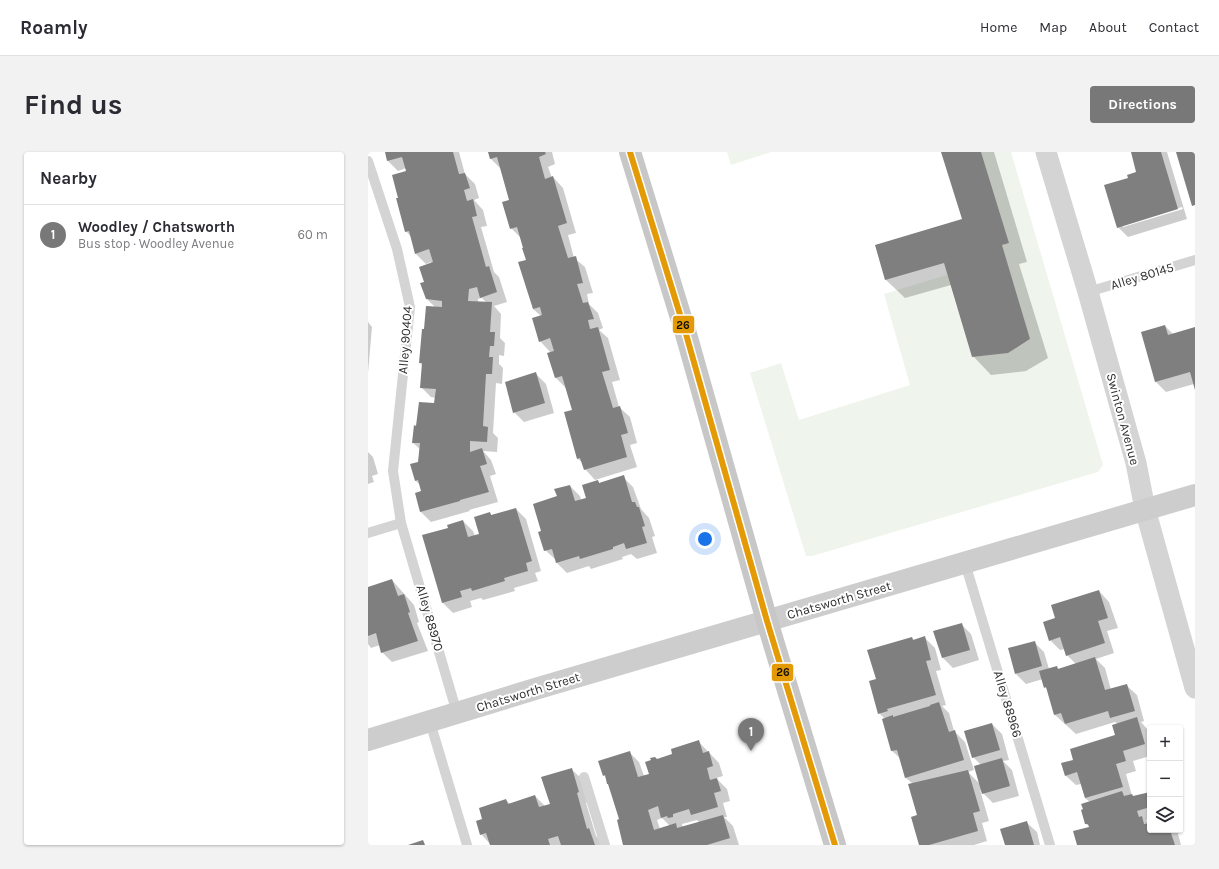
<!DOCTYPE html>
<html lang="en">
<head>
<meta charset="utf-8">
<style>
  body { margin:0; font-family:Karla,sans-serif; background:#f2f2f3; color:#2b2b33 }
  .controls { position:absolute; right:12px; bottom:12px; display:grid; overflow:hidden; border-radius:4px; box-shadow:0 1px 3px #0004 }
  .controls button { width:36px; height:36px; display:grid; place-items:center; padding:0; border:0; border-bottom:1px solid #e1e1e2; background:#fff; color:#2b2b33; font:20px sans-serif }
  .you { position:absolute; left:337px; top:387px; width:14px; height:14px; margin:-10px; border:3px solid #fff; border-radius:50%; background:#1a73e8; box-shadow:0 0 0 6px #1a73e833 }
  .badge { display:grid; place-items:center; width:26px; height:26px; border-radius:50%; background:#787878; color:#fff; font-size:13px; font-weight:700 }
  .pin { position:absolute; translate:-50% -33px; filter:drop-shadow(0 1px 2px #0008) }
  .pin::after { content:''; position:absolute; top:21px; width:14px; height:12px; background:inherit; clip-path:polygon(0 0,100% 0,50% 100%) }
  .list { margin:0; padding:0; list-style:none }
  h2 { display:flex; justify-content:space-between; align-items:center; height:52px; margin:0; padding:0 16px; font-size:17px }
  h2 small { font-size:13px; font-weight:400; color:#7c7c81 }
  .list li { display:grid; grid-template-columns:26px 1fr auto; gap:12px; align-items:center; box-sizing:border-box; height:60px; padding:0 16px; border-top:1px solid #e1e1e2 }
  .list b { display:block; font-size:15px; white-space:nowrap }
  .list p { margin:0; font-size:13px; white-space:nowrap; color:#7c7c81 }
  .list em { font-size:13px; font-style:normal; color:#7c7c81 }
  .icon { flex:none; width:22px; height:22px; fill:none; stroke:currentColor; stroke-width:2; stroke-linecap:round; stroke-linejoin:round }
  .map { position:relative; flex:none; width:827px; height:693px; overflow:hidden; border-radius:4px }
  header { display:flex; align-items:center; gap:24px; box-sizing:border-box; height:56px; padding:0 20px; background:#fff; border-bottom:1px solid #e1e1e2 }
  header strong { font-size:19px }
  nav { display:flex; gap:22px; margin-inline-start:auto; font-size:14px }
  .intro { display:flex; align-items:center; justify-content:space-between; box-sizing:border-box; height:96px; padding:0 24px }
  h1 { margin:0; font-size:28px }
  .button { padding:10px 18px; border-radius:4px; background:#787878; color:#fff; font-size:14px; font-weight:700 }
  main { display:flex; gap:24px; padding:0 24px }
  aside { flex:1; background:#fff; border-radius:4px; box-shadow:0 1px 3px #0004 }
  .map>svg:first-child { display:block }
  .green { fill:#eff5ec }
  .shadow { fill:#0003; fill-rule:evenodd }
  .building { fill:#7f7f7f }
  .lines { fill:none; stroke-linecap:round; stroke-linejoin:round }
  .service { stroke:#d4d4d4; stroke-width:10 }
  .minor { stroke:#d4d4d4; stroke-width:21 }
  .secondary { stroke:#cdcdcd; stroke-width:22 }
  .primary { stroke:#c7c7c7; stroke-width:22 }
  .bus-1-casing { stroke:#fff; stroke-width:9 }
  .bus-1 { stroke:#e39a05; stroke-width:6 }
  .labels { text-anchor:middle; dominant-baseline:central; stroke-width:4; stroke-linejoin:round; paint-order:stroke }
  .street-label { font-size:13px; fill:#2f2f2f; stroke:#fff }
  .line-badge { stroke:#fff; stroke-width:1.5 }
  .pale-badge-label { font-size:11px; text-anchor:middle; font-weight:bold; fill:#111 }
</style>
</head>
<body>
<header>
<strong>Roamly</strong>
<nav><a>Home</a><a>Map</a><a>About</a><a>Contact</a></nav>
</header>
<div class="intro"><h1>Find us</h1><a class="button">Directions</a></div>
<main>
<aside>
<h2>Nearby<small></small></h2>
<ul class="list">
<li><span class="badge">1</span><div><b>Woodley / Chatsworth</b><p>Bus stop · Woodley Avenue</p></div><em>60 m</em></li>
</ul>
</aside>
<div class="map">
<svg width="827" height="693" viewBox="0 0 827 693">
  <rect width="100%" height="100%" fill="#fff"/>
  <g class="green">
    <polygon points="359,0 403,0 363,13"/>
    <polygon points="613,0 643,0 735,313 730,320 444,404 438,404 382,221 413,211 431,268 542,233 516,142 579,123 604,205 640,201 662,188 634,93 641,91"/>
  </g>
  <g class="shadow">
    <path d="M18,0H91L97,22L107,32L111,46L106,48L115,58L119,74L113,75L126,120L131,125L139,150L126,154L133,162L132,186L137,191L136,204L131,203V212L135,216L134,232L128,231L125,281L130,286L129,300L115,299L123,308L128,322L122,324L130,350L101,358L102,359L63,370L53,360L48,341L54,340L52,333L48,329L43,313L51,310L52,297L45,291L49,275L67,252L68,246L63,245L53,235L55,214L52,211L57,178L68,156L59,147L58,130L63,112V110L58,112L48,102L43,85L38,79L32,47L39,19L38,16L30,19L20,9ZM114,146L119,151H110V147Z"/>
    <polygon points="121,0 184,0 187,12 180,15 184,26 185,25 195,36 208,81 200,83 206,106 217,115 225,141 219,142 221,152 230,161 235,176 231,178 240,186 252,228 244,230 251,255 262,265 269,291 262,293 269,315 227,328 217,317 215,311 210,307 205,258 198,236 188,226 181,201 183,201 172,189 173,164 165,157 159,108 153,86 143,76 142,49 133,17 122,6"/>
    <polygon points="575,0 626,0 659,110 651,112 680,206 658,219 623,223 605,204 583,133 537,146 518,128 508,94 595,68"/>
    <path d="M764,0H799L819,67L760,85L750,75L761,27L770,20ZM814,55L815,57L755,75V73Z"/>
    <polygon points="0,170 4,175 0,221"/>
    <polygon points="797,174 805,182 827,176 827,235 826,232 798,240 788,230 774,180"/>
    <polygon points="168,222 178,232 186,261 156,270 146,260"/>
    <polygon points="0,300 5,305 10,322 4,324 6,330 0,332"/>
    <polygon points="255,325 265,335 273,357 281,366 287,384 284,385 289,401 269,407 263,402 254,405 255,407 223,417 221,414 199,421 189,411 188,408 177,398 175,379 190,345 202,334 212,344 213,348 220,346 230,329 232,332"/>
    <polygon points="148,357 158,367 173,419 167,421 170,429 146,436 147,439 115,448 113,446 102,449 104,455 85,461 75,451 81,376 95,369 105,379 107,384 113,383 122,361 124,364"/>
    <polygon points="24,428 46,453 51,470 49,471 60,499 24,510 14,500 12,493 3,496 0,492 0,436"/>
    <polygon points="731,439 741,450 750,476 739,479 746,501 728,507 737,516 743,538 758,533 769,543 776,569 773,570 779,577 782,586 782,604 765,609 768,619 758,622 764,644 766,645 782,641 782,667 778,668 781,672 782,672 782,678 809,678 813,693 710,693 722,675 718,672 722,650 717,646 713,632 708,633 697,623 706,608 748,584 750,572 747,570 708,582 687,563 680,538 677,535 675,527 658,532 648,522 666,490 676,500 681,517 688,515 691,517 708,512 699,503 697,497 692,498 682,488 688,467"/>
    <polygon points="593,472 603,482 611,508 585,516 575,506"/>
    <polygon points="544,486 546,488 557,486 567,496 573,518 568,519 578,553 574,554 581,561 586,579 597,590 606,618 600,620 612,632 613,613 605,605 624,572 634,582 641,608 635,609 644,618 651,644 625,651 612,638 621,669 614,671 619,689 606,693 552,693 550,664 545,632 538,626 533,607 524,599 515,567 517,567 511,561 509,528"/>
    <path d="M330,589L351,611L355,624L348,626L359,637L362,649L355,651L359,665H356L365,674L371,693H257L253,668L238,626L236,623L261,600L271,610L276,624L282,623L289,608L306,603ZM294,666L302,674L292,677L289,668ZM329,668L332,671L315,676L314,672Z"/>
    <polygon points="203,617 214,627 221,650 218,651 228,684 231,687 233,693 123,693 113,682 116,668 138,648 142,652 167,644 177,654 183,652"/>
    <polygon points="658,670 669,680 672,693 638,693"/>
  </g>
  <g class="building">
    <polygon points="17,0 85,0 91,22 97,21 102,36 96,38 99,49 105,47 109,64 104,65 118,115 121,114 129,140 112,146 109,135 101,137 100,149 124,150 122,180 127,180 126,194 122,194 121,205 125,205 124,222 118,222 115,274 120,275 119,290 102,289 102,300 114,296 119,312 112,314 121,340 92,348 92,349 52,360 47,341 53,339 50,328 47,329 42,312 50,310 52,291 44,291 46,273 48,274 51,250 66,251 68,237 52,236 54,211 51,211 54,177 56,177 58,154 74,155 74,149 58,147 52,131 56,130 51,115 65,110 61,97 47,102 41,79 37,80 28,46 30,46 24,23 38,19 34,5 19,9"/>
    <polygon points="120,0 177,0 178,2 171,5 177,27 185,24 199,71 190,74 200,106 208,104 215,131 209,132 215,151 220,150 226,167 220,168 222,177 230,175 242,218 234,220 245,256 252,254 260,281 253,283 259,305 216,318 212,306 209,307 196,260 204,258 194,224 187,226 179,201 186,199 182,186 171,190 164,166 174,163 172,155 165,157 150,110 158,108 154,96 155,96 149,75 142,77 134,50 141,48 129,5 122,7"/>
    <polygon points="573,0 613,0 641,91 634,93 662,187 640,201 604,205 576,111 517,128 507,93 594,67"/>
    <polygon points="763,0 793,0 810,57 749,76 736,33 760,26 759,23 768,20"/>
    <polygon points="808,0 827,0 827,53 824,54"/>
    <polygon points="797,173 800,183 827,175 827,238 822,220 787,230 773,180"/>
    <polygon points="168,220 177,251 145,261 137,230"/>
    <polygon points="256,323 264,350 267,350 269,355 271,355 277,374 274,375 279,391 258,397 256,391 245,395 245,397 212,407 211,404 188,411 184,397 176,399 170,380 173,379 165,352 189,344 186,337 202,333 207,349 218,346 214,333 230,328 231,331"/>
    <polygon points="148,356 164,409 158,411 160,419 136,426 137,429 104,439 103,436 92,439 94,445 74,451 54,383 80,376 79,373 95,368 100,385 111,382 106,365 122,360 123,363"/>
    <polygon points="24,427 30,444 36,442 42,460 40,461 50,489 13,501 8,481 0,484 0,435"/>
    <polygon points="731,438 740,466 730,469 737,491 698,504 692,485 681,489 675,470 687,466 683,453"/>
    <polygon points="594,471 602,498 574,506 565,479"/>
    <polygon points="557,484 563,508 558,509 568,543 519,557 520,559 510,562 501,529 508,527 499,498 544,485 545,488"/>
    <polygon points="667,489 674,514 647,522 640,496"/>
    <polygon points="727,505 737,538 759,532 767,559 742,566 740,559 697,572 693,561 686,563 678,535 676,536 671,519 689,514 690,517"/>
    <polygon points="571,550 581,580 587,578 596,608 537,626 529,598 523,599 514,567 525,563 525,565 562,554 562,553"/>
    <polygon points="769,565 777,592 755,599 758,609 748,612 755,635 717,646 709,620 697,624 693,611 705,608 702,597 747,583 744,573"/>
    <polygon points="624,571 632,598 604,606 596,579"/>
    <polygon points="331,588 335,601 341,599 345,614 339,616 342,628 349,626 353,639 346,641 350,655 323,663 321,657 305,662 305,665 300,666 299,664 293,666 290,654 280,658 286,678 308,671 309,676 355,663 362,686 339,693 255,693 249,668 251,667 240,632 239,632 237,623 235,624 230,609 262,599 270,625 281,622 277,610 283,608 282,606 287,605 289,607 304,602 303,597"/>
    <polygon points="634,606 642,634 614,642 606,614"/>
    <polygon points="204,616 211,640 209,641 219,677 221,676 227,693 193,693 190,684 180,687 182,693 122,693 118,681 112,683 108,669 114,667 111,656 138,647 140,652 167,643 171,655 182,652 173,625"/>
    <polygon points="600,618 612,659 605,661 610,679 561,693 551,693 543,665 549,663 540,632"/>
    <polygon points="754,639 756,644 764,642 765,644 782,640 782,655 769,659 771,665 774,664 776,672 782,671 782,678 802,678 807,693 709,693 705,679 721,675 720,672 717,672 713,658 715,657 713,652"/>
    <polygon points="659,669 666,693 637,693 632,677"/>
    <polygon points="55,688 57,693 40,693"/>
  </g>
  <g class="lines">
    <g class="service">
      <polyline points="0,9 29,97 42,155 25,319 33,371 89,561"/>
      <polyline points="720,140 827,108"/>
      <polyline points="0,381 33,371"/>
      <polyline points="597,411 682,693"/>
      <polyline points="62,570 99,693"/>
      <polyline points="216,625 237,693"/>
    </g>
    <polyline class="minor" points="678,0 720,140 768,311 777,357 827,536"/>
    <polyline class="secondary" points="0,588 167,537 827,343"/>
    <polyline class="primary" points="262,0 318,182 399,469 467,693"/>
    <defs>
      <polyline id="bus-1" points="262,0 318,182 399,469 467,693"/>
    </defs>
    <use href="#bus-1" class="bus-1-casing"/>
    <use href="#bus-1" class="bus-1"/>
  </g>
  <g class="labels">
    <g class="street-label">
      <text transform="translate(774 124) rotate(-17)">Alley 80145</text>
      <text transform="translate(37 188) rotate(-86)">Alley 90404</text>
      <text transform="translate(755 267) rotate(75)">Swinton Avenue</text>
      <text transform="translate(471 448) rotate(-16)">Chatsworth Street</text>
      <text transform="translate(62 466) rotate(74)">Alley 88970</text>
      <text transform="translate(160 540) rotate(-17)">Chatsworth Street</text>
      <text transform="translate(640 552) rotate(73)">Alley 88966</text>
    </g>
  </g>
  <g class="line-badge">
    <rect x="304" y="163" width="23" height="19" rx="4" fill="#e39a05"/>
    <rect x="403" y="511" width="23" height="19" rx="4" fill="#e39a05"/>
  </g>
  <g class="pale-badge-label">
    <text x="315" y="177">26</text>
    <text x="415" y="524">26</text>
  </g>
</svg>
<div class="controls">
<button>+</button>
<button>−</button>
<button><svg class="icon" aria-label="layers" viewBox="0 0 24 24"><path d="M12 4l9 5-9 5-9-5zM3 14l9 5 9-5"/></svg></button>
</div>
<div class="you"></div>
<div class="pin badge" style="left:383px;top:599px">1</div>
</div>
</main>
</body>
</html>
